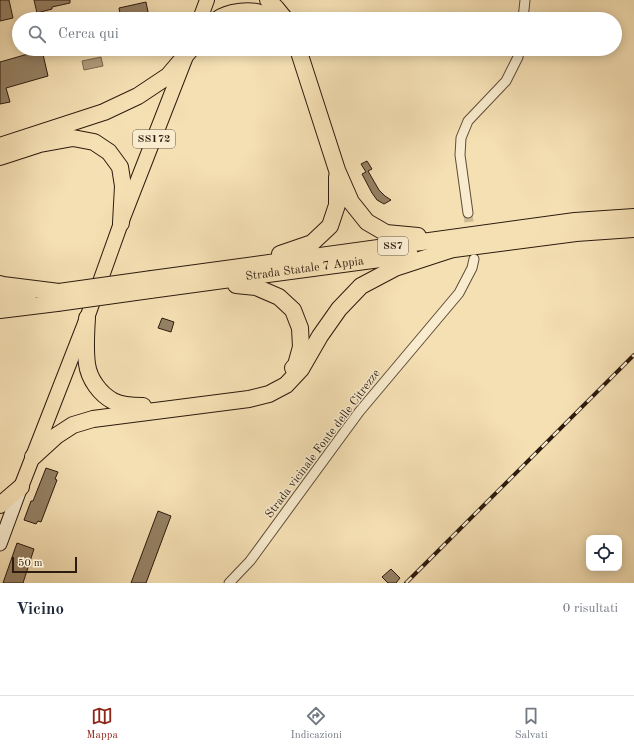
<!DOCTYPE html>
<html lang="it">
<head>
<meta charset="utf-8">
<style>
  body { margin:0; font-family:"Old Standard TT",serif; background:#f2f2f3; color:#1f2937 }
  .controls { position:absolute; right:12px; bottom:12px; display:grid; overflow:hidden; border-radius:8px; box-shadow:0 2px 10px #0003 }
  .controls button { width:36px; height:36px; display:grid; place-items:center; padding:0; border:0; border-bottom:1px solid #e0e1e3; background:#fff; color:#1f2937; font:20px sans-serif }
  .scale { position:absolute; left:12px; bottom:10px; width:65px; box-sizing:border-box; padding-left:4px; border:2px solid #2c1b0e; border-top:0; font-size:11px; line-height:14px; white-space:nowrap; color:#2c1b0e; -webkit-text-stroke:3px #f8ebce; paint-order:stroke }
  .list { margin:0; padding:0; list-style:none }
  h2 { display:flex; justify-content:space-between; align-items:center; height:52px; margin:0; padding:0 16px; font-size:17px }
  h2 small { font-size:13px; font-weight:400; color:#747a83 }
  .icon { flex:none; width:22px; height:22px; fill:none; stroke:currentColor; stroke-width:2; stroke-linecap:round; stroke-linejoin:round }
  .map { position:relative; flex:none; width:634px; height:583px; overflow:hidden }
  .search { position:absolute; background:#fff; box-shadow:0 2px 10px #0003; left:12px; right:12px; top:12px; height:44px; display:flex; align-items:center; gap:10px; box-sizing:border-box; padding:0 14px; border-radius:22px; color:#747a83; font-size:15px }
  .sheet { height:112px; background:#fff }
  nav { display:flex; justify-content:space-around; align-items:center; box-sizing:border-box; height:56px; border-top:1px solid #e0e1e3; background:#fff; font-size:11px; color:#747a83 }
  nav a { display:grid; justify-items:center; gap:2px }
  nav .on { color:#8f2418 }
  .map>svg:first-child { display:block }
  .water { fill:#b19d7c; stroke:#7c6950 }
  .building { fill:#958164; stroke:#2c1b0e }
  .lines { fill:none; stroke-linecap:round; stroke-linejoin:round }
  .street-tunnel { stroke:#cdb993; stroke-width:9; stroke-dasharray:9 4.5; stroke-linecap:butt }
  .street-casing { stroke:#5e4c38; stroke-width:11 }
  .secondary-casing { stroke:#2c1b0e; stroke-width:15 }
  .primary-casing { stroke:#2c1b0e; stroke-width:16 }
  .highway-casing { stroke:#2c1b0e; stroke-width:18 }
  .street { stroke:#f8ebce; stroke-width:9 }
  .secondary { stroke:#f8ebce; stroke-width:13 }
  .primary { stroke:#f5e0b4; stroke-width:14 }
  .highway { stroke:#f5e0b4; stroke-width:16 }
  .rail-casing { stroke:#2c1b0e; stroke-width:4 }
  .rail { stroke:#f8ebce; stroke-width:2.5; stroke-dasharray:8; stroke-linecap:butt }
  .highway-bridge-casing { stroke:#2c1b0e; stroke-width:18; stroke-linecap:butt }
  .highway-bridge { stroke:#f5e0b4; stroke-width:16 }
  .labels { text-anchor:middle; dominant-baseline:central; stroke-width:3; stroke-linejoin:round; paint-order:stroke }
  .shield { fill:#f8ebce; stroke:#695948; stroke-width:1 }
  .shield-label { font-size:11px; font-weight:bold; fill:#2c1b0e }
  .street-label { font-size:12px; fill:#2c1b0e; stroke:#f8ebce }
</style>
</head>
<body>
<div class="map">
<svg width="634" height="583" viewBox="0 0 634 583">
  <rect width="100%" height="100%" fill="#f5e0b4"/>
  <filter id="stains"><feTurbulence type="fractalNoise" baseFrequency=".005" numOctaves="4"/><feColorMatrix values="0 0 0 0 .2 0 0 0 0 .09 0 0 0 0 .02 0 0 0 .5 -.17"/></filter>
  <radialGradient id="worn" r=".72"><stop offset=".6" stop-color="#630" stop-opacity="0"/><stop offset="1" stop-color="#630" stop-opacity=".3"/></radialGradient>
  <polygon class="water" points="101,57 103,66 84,70 82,61"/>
  <g class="building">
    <polygon points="0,0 9,0 13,18 0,21"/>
    <polygon points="34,0 70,0 70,3 52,7 52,9 37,13"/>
    <polygon points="146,2 149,17 141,19 121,19 119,8"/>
    <polygon points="42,50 48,76 6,88 10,102 0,104 0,62"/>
    <polygon points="367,161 372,169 368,171 379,190 385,196 391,200 384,204 377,200 372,193 362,174 366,172 361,164"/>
    <polygon points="162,318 174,322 171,332 158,328"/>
    <polygon points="46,468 58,472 55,479 57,480 41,522 38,521 36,524 24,520 31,501 33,501"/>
    <polygon points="158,511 171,516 146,583 131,583"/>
    <polygon points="17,543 34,549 23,583 3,583"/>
    <polygon points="391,569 400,578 396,583 388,583 382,577"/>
  </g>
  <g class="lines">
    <polyline class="street-tunnel" points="468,213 471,240"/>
    <defs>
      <g id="street">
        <polyline points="523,19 525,0"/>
        <polyline points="468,213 460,155 461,138 468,121 506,81 518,57 519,49"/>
        <polyline points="229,583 250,561 359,412 459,293 472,268 474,259"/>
      </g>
      <polyline id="secondary" points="0,544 21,487"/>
      <g id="primary">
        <polyline points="200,19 207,0"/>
        <polyline points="21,487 87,318 121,223 185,59"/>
      </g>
      <g id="highway">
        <polyline points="268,0 276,8 285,19"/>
        <path d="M218,19C228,12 249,9 260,13C264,14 268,17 272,19"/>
        <polyline points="298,49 337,170 351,202 367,222 386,233 418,236"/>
        <polyline points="0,146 104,112 138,96 168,76 191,49"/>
        <polyline points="0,157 40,144 73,138 94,142 109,152 120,167 123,186 121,223"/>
        <polyline points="439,251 576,233 634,229"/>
        <polyline points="280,254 312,243 330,226 337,205 337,177"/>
        <polyline points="152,279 575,221 634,217"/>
        <polyline points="0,284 3,285 59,292"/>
        <polyline points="236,285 256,287 279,297 293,310 300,328 301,347 296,365 293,368"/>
        <path id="s1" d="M150,290L410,255"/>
        <polyline points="0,298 28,295"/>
        <polyline points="0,310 57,303"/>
        <path d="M87,318C86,333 85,349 87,364C89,379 100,394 113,401C122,406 134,406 143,406"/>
        <polyline points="33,457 56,436 73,425 93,419 249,399 269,394 286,385 301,369 320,336 339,309 361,286 395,268 450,250"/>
        <polyline points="0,505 21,487"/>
      </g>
    </defs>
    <use href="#street" class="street-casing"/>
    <use href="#secondary" class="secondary-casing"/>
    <use href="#primary" class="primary-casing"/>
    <use href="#highway" class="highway-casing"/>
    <use href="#street" class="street"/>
    <use href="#secondary" class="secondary"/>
    <use href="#primary" class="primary"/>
    <use href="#highway" class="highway"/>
    <defs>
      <polyline id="rail" points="406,583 634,355"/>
    </defs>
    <use href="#rail" class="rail-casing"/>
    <use href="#rail" class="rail"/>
    <defs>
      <g id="highway-bridge">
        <polyline points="59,292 152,279"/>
        <polyline points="57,303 150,290"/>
      </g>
    </defs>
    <use href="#highway-bridge" class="highway-bridge-casing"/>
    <use href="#highway-bridge" class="highway-bridge"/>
  </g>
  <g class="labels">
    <g class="shield">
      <rect x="133" y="130" width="42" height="18" rx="3"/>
      <rect x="378" y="237" width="30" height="18" rx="3"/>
    </g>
    <g class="shield-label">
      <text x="154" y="139">SS172</text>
      <text x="393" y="246">SS7</text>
    </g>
    <g class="street-label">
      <text stroke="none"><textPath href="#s1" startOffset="156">Strada Statale 7 Appia</textPath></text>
      <text transform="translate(323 444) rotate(-53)">Strada vicinale Fonte delle Citrezze</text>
    </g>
  </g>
  <rect width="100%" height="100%" filter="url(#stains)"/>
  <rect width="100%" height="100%" fill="url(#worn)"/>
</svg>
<div class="controls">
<button><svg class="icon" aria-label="locate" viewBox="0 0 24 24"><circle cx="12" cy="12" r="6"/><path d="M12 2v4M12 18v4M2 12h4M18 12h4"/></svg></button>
</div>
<div class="scale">50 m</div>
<div class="search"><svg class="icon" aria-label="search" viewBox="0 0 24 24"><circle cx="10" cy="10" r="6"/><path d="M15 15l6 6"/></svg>Cerca qui</div>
</div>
<section class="sheet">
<h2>Vicino<small>0 risultati</small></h2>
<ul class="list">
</ul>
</section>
<nav>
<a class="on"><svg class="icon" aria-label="map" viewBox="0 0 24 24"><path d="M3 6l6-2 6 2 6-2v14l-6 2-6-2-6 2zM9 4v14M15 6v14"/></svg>Mappa</a>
<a><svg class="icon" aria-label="directions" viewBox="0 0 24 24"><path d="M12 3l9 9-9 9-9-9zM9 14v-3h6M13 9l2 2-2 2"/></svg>Indicazioni</a>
<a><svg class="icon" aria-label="saved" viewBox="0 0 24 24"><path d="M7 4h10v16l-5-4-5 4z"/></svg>Salvati</a>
</nav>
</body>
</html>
